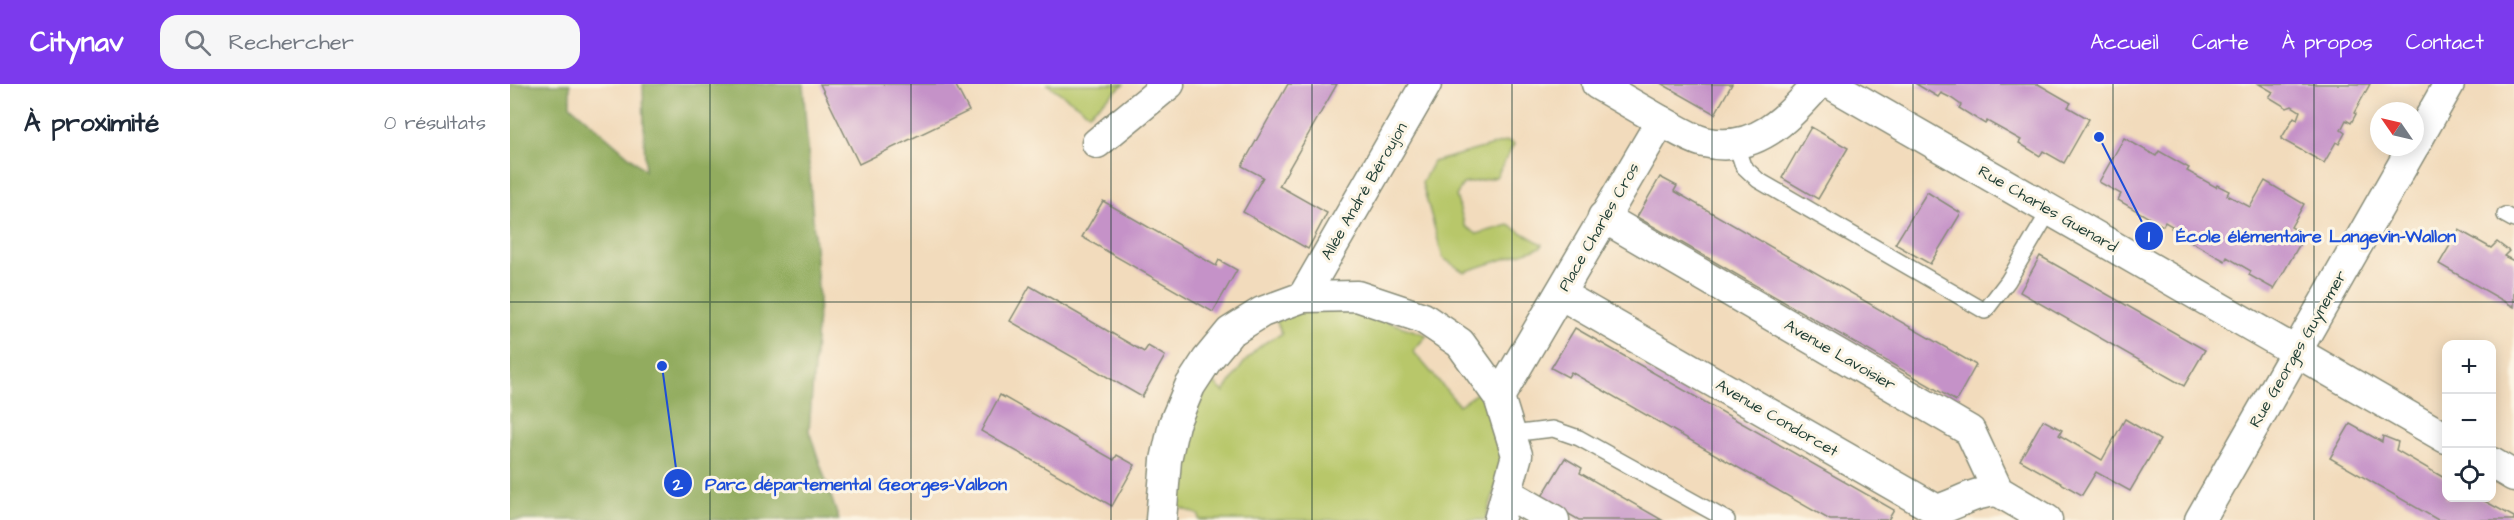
<!DOCTYPE html>
<html lang="fr">
<head>
<meta charset="utf-8">
<style>
  body { margin:0; font-family:"Architects Daughter",sans-serif; background:#f6f6f7; color:#1f2937 }
  .controls { position:absolute; right:18px; bottom:18px; display:grid; overflow:hidden; border-radius:12px; box-shadow:0 3px 15px #0003 }
  .controls button { width:54px; height:54px; display:grid; place-items:center; padding:0; border:0; border-bottom:2px solid #e0e1e3; background:#fff; color:#1f2937; font:30px sans-serif }
  .compass { position:absolute; left:1860px; top:18px; width:54px; height:54px; border-radius:50%; background:#fff; box-shadow:0 3px 15px #0003; rotate:304deg }
  .list { margin:0; padding:0; list-style:none }
  h2 { display:flex; justify-content:space-between; align-items:center; height:78px; margin:0; padding:0 24px; font-size:26px }
  h2 small { font-size:20px; font-weight:400; color:#747a83 }
  .icon { flex:none; width:33px; height:33px; fill:none; stroke:currentColor; stroke-width:2; stroke-linecap:round; stroke-linejoin:round }
  .map { position:relative; flex:none; width:2004px; height:436px; overflow:hidden }
  header { display:flex; align-items:center; gap:36px; box-sizing:border-box; height:84px; padding:0 30px; background:#7c3aed; color:#fff }
  header strong { font-size:28px }
  nav { display:flex; gap:33px; margin-inline-start:auto; font-size:21px }
  .search { width:420px; height:54px; background:#f6f6f7; display:flex; align-items:center; gap:15px; box-sizing:border-box; padding:0 21px; border-radius:18px; color:#747a83; font-size:22px }
  main { display:flex }
  aside { flex:1; background:#fff }
  .map>svg:first-child { display:block }
  .green { fill:#b8c76a; stroke:#6c824f; stroke-width:1.5 }
  .forest { fill:#92ac5e; stroke:#587449; stroke-width:1.5 }
  .building { fill:#c592c8 }
  .lines { fill:none; stroke-linecap:round; stroke-linejoin:round }
  .service-casing { stroke:#888c78; stroke-width:18 }
  .minor-casing { stroke:#888c78; stroke-width:33 }
  .service { stroke:#fff; stroke-width:15 }
  .minor { stroke:#fff; stroke-width:30 }
  .grid { fill:none; stroke:#1f3d34; stroke-width:1.5; stroke-opacity:0.55 }
  .labels { text-anchor:middle; dominant-baseline:central; stroke-width:6; stroke-linejoin:round; paint-order:stroke }
  .street-label { font-size:16px; fill:#1f3d34; stroke:#fcf5e5 }
  .leader { fill:none; stroke:#1d4ed8; stroke-width:2 }
  .callout-dot { fill:#1d4ed8; stroke:#fcf5e5; stroke-width:2 }
  .mark-label { font-size:18px; text-anchor:middle; font-weight:bold; fill:#fff }
  .callout-label { font-size:18px; text-anchor:middle; font-weight:bold; fill:#1d4ed8; stroke:#fcf5e5; stroke-width:6; stroke-linejoin:round; paint-order:stroke }
</style>
</head>
<body>
<header>
<strong>Citynav</strong>
<div class="search"><svg class="icon" aria-label="search" viewBox="0 0 24 24"><circle cx="10" cy="10" r="6"/><path d="M15 15l6 6"/></svg>Rechercher</div>
<nav><a>Accueil</a><a>Carte</a><a>À propos</a><a>Contact</a></nav>
</header>
<main>
<aside>
<h2>À proximité<small>0 résultats</small></h2>
<ul class="list">
</ul>
</aside>
<div class="map">
<svg width="2004" height="436" viewBox="0 0 2004 436">
  <rect width="100%" height="100%" fill="#fcf5e5"/>
  <filter id="ink" filterUnits="userSpaceOnUse"><feTurbulence type="fractalNoise" baseFrequency=".0167" numOctaves="2"/><feDisplacementMap in="SourceGraphic" scale="12" xChannelSelector="R" yChannelSelector="G"/><feConvolveMatrix kernelMatrix="1 2 1 2 8 2 1 2 1" color-interpolation-filters="sRGB"/></filter>
  <filter id="wash" filterUnits="userSpaceOnUse"><feTurbulence type="fractalNoise" baseFrequency=".008" numOctaves="4" result="noise"/><feDisplacementMap in="SourceGraphic" scale="24" xChannelSelector="R" yChannelSelector="G"/><feGaussianBlur stdDeviation="1.35" result="paint"/><feColorMatrix in="noise" values="0 0 0 0 0 0 0 0 0 0 0 0 0 0 0 0 0 1.4 0 .05"/><feComposite in="paint" operator="in"/></filter>
  <g filter="url(#wash)">
    <rect width="100%" height="100%" fill="#f2dbbc"/>
    <g class="green">
      <polygon points="537,0 614,0 579,29"/>
      <polygon points="998,57 1004,60 986,93 953,100 946,112 955,142 967,150 999,141 1032,160 1031,163 954,188 933,174 912,99 923,78"/>
      <path d="M843,226L917,251L903,267L949,321L973,305L992,362L990,391L975,436H689V431L661,420L665,367L698,294L714,308C730,283 744,260 772,250L766,236L785,227Z"/>
    </g>
    <polygon class="forest" points="0,0 60,0 60,21 135,86 133,0 293,0 309,218 299,347 329,436 0,436"/>
    <g id="blocks">
      <g class="building">
        <polygon points="310,0 445,0 459,27 349,80"/>
        <polygon points="778,0 827,0 769,102 817,129 798,165 733,128 753,93 732,82"/>
        <polygon points="1152,0 1222,0 1205,30"/>
        <polygon points="1406,0 1528,0 1561,19 1558,23 1579,35 1554,79 1533,67 1530,72 1509,59 1511,56 1477,37 1475,40 1449,24 1451,21 1441,14 1431,9 1428,13"/>
        <polygon points="1749,0 1860,0 1844,29 1846,30 1841,39 1836,36 1831,46 1835,49 1829,60 1826,58 1814,79 1771,55 1784,33 1787,35 1790,27 1782,22 1777,24 1759,13 1763,8"/>
        <polygon points="1301,43 1338,64 1308,115 1272,94"/>
        <polygon points="1614,54 1646,72 1649,67 1679,84 1677,87 1706,103 1707,101 1719,107 1717,111 1740,123 1755,97 1794,120 1781,143 1795,151 1764,205 1739,191 1741,187 1717,173 1715,177 1676,155 1677,153 1661,144 1662,142 1655,138 1653,142 1608,116 1611,110 1589,98"/>
        <polygon points="1150,93 1167,102 1164,107 1466,281 1446,317 1127,133"/>
        <polygon points="1417,108 1451,129 1420,180 1385,160"/>
        <polygon points="593,117 706,182 709,176 727,186 703,228 572,153"/>
        <polygon points="1949,146 1981,164 1987,158 1999,167 1994,172 2004,177 2004,223 1929,180"/>
        <polygon points="1530,172 1695,266 1674,302 1510,208"/>
        <polygon points="520,202 634,268 638,262 655,272 632,313 500,237"/>
        <polygon points="1065,244 1384,426 1378,436 1320,436 1061,288 1058,293 1041,284"/>
        <polygon points="490,311 604,376 607,371 625,381 602,422 471,347"/>
        <polygon points="1615,335 1650,356 1620,407 1586,388 1572,411 1510,376 1533,336 1552,346 1549,351 1592,376"/>
        <polygon points="1840,340 1872,358 1873,352 1888,358 1886,366 1936,395 1936,414 1969,414 2004,433 2004,436 1928,436 1820,374"/>
        <polygon points="1055,374 1072,384 1070,389 1152,436 1069,436 1031,414"/>
      </g>
    </g>
  </g>
  <g filter="url(#ink)">
    <use href="#blocks" fill-opacity="0" stroke="#888c78" stroke-width="1.5"/>
    <g class="lines">
      <defs>
        <g id="service">
          <polyline points="1226,61 1233,82 1248,96 1475,227 1498,197 1540,126"/>
          <polyline points="1995,131 2004,136"/>
          <polyline points="1001,350 1043,345 1069,354 1217,436"/>
        </g>
        <g id="minor">
          <polyline points="1321,0 1936,354"/>
          <path d="M1151,37C1164,44 1179,54 1194,58C1244,70 1278,35 1308,0"/>
          <polyline points="587,59 659,0"/>
          <polyline points="1905,60 1939,0"/>
          <polyline points="1093,133 1460,347 1488,407 1537,436"/>
          <path d="M1050,210L1427,426C1450,419 1463,408 1488,407"/>
          <polyline points="793,213 916,0"/>
          <polyline points="989,313 1151,37 1087,0"/>
          <polyline points="1982,379 2004,392"/>
          <polyline points="997,409 1044,436"/>
          <polyline points="651,436 656,376 664,340 680,302 697,276 720,248 752,228 793,213 847,212 913,234 950,259 989,313 1007,371 989,436"/>
          <polyline points="1690,436 1903,63"/>
        </g>
      </defs>
      <use href="#service" class="service-casing"/>
      <use href="#minor" class="minor-casing"/>
      <use href="#service" class="service"/>
      <use href="#minor" class="minor"/>
    </g>
  </g>
  <path class="grid" d="M200,0V436M401,0V436M601,0V436M802,0V436M1002,0V436M1202,0V436M1403,0V436M1603,0V436M1804,0V436M0,218H2004"/>
  <g class="labels">
    <g class="street-label">
      <text transform="translate(854 107) rotate(-60)">Allée André Béroujon</text>
      <text transform="translate(1538 125) rotate(30)">Rue Charles Guenard</text>
      <text transform="translate(1089 143) rotate(-60)">Place Charles Cros</text>
      <text transform="translate(1788 265) rotate(-60)">Rue Georges Guynemer</text>
      <text transform="translate(1330 271) rotate(30)">Avenue Lavoisier</text>
      <text transform="translate(1267 334) rotate(30)">Avenue Condorcet</text>
    </g>
  </g>
  <path class="leader" d="M1589 53L1639 152M152 282L168 399"/>
  <g class="callout-dot">
    <circle cx="1589" cy="53" r="6"/>
    <circle cx="152" cy="282" r="6"/>
    <circle cx="1639" cy="152" r="15"/>
    <circle cx="168" cy="399" r="15"/>
  </g>
  <g class="mark-label">
    <text x="1639" y="158">1</text>
    <text x="168" y="406">2</text>
  </g>
  <g class="callout-label">
    <text x="1806" y="158">École élémentaire Langevin-Wallon</text>
    <text x="346" y="406">Parc départemental Georges-Valbon</text>
  </g>
</svg>
<div class="controls">
<button>+</button>
<button>−</button>
<button><svg class="icon" aria-label="locate" viewBox="0 0 24 24"><circle cx="12" cy="12" r="6"/><path d="M12 2v4M12 18v4M2 12h4M18 12h4"/></svg></button>
</div>
<svg class="compass" viewBox="-18 -18 36 36"><path d="M0-13l5 13h-10z" fill="#e53935"/><path d="M0 13l5-13h-10z" fill="#747a83"/></svg>
</div>
</main>
</body>
</html>
